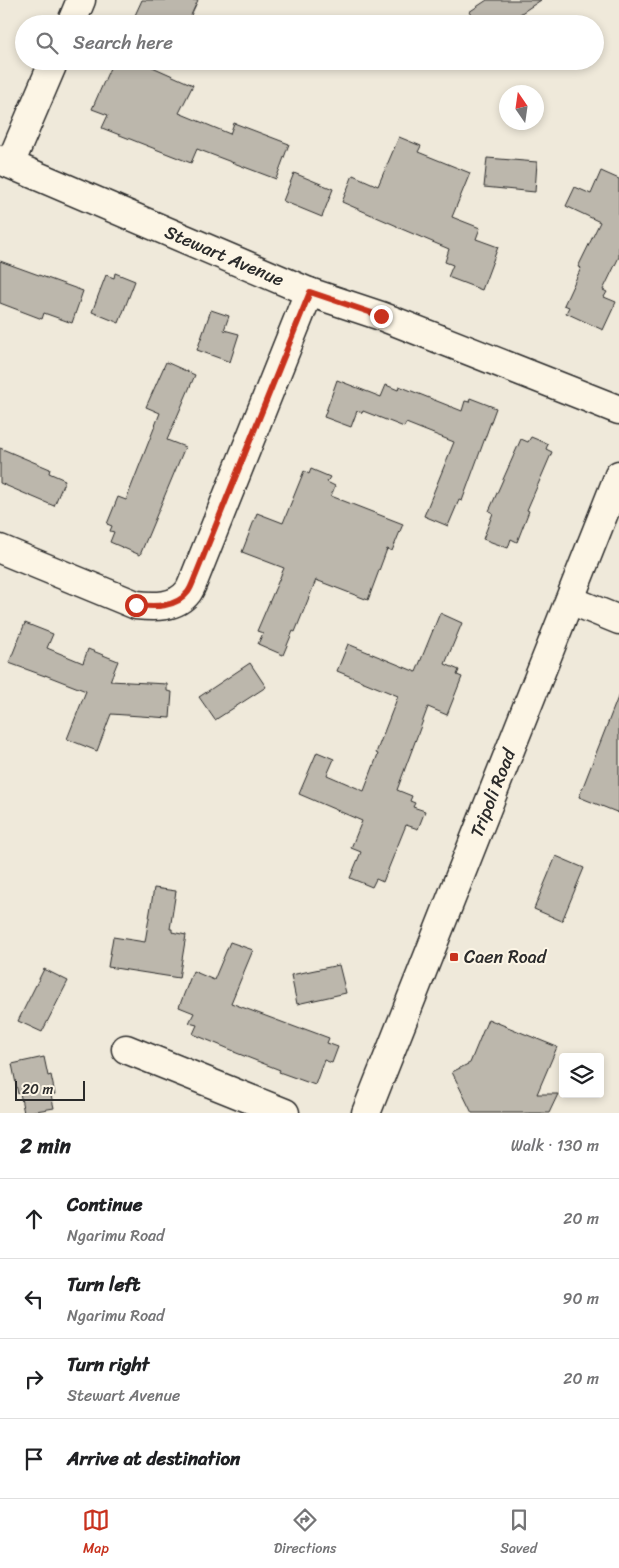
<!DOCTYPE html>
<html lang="en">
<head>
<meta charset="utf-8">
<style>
  body { margin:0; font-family:Sriracha,sans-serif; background:#f2f2f2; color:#202124 }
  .controls { position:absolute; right:15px; bottom:15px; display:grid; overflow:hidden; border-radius:5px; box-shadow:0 2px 8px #0003 }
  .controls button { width:45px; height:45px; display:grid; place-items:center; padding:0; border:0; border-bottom:1px solid #e0e0e0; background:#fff; color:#202124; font:25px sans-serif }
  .compass { position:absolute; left:499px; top:85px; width:45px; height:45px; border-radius:50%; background:#fff; box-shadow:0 2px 8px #0003; rotate:347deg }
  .scale { position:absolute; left:15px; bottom:12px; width:70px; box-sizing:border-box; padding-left:5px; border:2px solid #2b2b2b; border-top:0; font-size:14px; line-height:18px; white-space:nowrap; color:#2b2b2b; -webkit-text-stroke:4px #fcf5e5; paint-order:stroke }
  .stop { position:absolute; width:15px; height:15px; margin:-11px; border:4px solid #c8321e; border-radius:50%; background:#fff }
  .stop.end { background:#c8321e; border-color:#fff; box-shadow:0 1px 5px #0008 }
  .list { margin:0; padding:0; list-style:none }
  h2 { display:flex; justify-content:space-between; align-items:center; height:65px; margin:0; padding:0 20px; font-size:21px }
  h2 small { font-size:16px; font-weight:400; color:#757577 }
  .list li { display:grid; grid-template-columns:32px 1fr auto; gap:15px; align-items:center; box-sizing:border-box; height:80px; padding:0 20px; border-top:1px solid #e0e0e0 }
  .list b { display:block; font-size:19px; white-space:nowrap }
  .list p { margin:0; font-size:16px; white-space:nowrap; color:#757577 }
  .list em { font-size:16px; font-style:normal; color:#757577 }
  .icon { flex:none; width:28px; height:28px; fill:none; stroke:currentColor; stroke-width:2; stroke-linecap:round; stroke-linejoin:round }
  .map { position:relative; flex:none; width:619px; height:1113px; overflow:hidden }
  .search { position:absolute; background:#fff; box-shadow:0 2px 8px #0003; left:15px; right:15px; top:15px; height:55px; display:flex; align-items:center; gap:12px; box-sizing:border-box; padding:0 18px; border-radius:28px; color:#757577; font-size:19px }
  .sheet { height:385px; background:#fff }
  nav { display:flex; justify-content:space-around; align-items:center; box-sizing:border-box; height:70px; border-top:1px solid #e0e0e0; background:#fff; font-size:14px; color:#757577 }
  nav a { display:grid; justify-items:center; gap:2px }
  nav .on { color:#c8321e }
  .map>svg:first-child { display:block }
  .building { fill:#bcb7ac; stroke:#2b2b2b }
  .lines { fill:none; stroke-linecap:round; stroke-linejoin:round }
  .street-casing { stroke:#2b2b2b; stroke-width:31 }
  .secondary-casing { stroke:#2b2b2b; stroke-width:31 }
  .street { stroke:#fcf5e5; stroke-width:28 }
  .secondary { stroke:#fcf5e5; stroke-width:28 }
  .route { stroke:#c8321e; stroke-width:6 }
  .poi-dot { fill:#c8321e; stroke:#fcf5e5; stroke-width:2 }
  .labels { text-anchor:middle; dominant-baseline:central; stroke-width:4; stroke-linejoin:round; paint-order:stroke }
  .street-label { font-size:18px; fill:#2b2b2b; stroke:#fcf5e5 }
  .poi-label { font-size:18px; fill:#2b2b2b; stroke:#fcf5e5; text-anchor:start }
</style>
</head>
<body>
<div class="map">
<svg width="619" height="1113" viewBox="0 0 619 1113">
  <rect width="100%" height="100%" fill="#efe9da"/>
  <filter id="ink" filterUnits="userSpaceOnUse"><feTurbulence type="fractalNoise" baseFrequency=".02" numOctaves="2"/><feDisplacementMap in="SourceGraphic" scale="10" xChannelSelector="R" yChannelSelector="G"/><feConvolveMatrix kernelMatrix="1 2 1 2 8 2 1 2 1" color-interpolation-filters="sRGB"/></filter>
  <g filter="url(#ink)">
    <g class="building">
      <polygon points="142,0 198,0 187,24 131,24"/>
      <polygon points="487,0 541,0 505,24 477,24 469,12"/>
      <polygon points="113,61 139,61 193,85 179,113 230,134 234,123 289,144 276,179 197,149 191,163 102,128 108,115 92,109"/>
      <polygon points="399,137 421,146 418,152 470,173 452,217 480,228 476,239 498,247 482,290 448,277 453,265 445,262 449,249 397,227 397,226 342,202 353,175 378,186"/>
      <polygon points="487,158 537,162 535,192 484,187"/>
      <polygon points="601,171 619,179 619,257 603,290 607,292 604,297 616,302 603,330 566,313 569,307 564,305 581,268 578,267 600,222 566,206 575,187 591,194"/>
      <polygon points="294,173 333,189 322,217 283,201"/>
      <polygon points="0,261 83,291 72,323 44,313 42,319 0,303"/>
      <polygon points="115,273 135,281 119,323 92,312 106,275 114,278"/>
      <polygon points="211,310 229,316 224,330 239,334 230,362 197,350"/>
      <polygon points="166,362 195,375 167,440 185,447 140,555 110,542 114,532 110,531 112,526 107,524 118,497 126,500 160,413 146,407"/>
      <polygon points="337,380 381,397 386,385 398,390 399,386 462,411 465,401 469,402 470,398 496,408 462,501 459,500 448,526 424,516 454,442 406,423 404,427 363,411 362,413 357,411 351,427 324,417"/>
      <polygon points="531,437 548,444 546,449 552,452 527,510 529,511 517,542 511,539 508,548 483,539 493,513 489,511 521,439 528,442"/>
      <polygon points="0,448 50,469 49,473 65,480 54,506 0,483"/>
      <polygon points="311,469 330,477 327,482 335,486 331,496 403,524 392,551 387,549 368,600 316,580 295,632 293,631 283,655 258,644 263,633 257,631 284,568 242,552 257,513 283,523 304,471 309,474"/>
      <polygon points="440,613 462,623 445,664 459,670 457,675 462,677 447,715 428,707 397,790 412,796 410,801 415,803 413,807 425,811 418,829 406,825 383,882 376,879 372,887 350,878 361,852 351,848 362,821 299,794 317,752 334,759 327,775 364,791 378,754 376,753 398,696 337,671 348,644 416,672"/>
      <polygon points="25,623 53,634 47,648 83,663 88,649 118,661 110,681 167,684 167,691 172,692 170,718 111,714 97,751 67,739 86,691 45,675 45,676 9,663"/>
      <polygon points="250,663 266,687 215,720 199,697"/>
      <polygon points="618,697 619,697 619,813 579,797"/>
      <polygon points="556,856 584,868 562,921 534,909"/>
      <polygon points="154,888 176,891 170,929 172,929 172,932 186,935 179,978 108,967 113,937 145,942"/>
      <polygon points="230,942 253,950 231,1003 303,1030 302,1028 329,1038 327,1043 338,1047 332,1063 324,1060 315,1085 279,1072 280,1070 234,1052 234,1051 193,1034 197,1025 189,1023 194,1013 179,1007 193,971 214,980"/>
      <polygon points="339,965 346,993 297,1004 291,975"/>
      <polygon points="44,969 68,981 42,1032 18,1021"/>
      <polygon points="488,1019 557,1047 537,1094 558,1094 549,1113 472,1113 452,1072 470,1063"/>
      <polygon points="44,1057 48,1076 51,1075 55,1094 51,1095 54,1108 24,1113 20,1093 18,1094 12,1064"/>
    </g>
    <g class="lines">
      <defs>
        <g id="street">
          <polyline points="71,24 81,0"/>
          <path id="s1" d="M0,160L309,292L381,316L619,410"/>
          <polyline points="10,164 54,61"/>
          <path d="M0,549L136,605C154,607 176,608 188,592C191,588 193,582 195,577L309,292"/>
          <polyline points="570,600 619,620"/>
          <polyline points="126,1049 285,1113"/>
        </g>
        <g id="secondary">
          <path id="s2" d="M366,1113L619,475"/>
        </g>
      </defs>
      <use href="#street" class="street-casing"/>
      <use href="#secondary" class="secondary-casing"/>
      <use href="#street" class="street"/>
      <use href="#secondary" class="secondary"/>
    </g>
  </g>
  <g class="lines" filter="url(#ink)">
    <path class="route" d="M136,605C154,607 176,608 188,592C191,588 193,582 195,577L310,292L381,316"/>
  </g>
  <rect class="poi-dot" x="449" y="952" width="10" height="10" rx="2.5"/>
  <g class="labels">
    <g class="street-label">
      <text stroke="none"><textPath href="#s1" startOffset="244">Stewart Avenue</textPath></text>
      <text stroke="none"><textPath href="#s2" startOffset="344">Tripoli Road</textPath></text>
    </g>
    <g class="poi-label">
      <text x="464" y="957">Caen Road</text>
    </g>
  </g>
</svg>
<div class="controls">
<button><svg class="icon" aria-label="layers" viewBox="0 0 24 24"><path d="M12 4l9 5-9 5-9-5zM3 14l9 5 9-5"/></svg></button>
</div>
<svg class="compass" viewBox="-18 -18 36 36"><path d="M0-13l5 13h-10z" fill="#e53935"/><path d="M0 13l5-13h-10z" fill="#757577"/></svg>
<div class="scale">20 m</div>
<div class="stop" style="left:136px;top:605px"></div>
<div class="stop end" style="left:381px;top:316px"></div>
<div class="search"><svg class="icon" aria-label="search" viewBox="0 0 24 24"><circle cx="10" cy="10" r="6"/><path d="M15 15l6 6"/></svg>Search here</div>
</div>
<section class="sheet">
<h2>2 min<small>Walk · 130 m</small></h2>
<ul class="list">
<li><svg class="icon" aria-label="ahead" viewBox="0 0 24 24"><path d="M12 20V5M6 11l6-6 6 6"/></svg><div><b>Continue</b><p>Ngarimu Road</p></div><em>20 m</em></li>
<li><svg class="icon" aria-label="left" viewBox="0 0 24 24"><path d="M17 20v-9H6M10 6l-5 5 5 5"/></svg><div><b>Turn left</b><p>Ngarimu Road</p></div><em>90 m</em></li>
<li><svg class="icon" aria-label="right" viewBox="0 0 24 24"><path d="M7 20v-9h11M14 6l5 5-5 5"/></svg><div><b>Turn right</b><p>Stewart Avenue</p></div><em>20 m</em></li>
<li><svg class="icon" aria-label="arrive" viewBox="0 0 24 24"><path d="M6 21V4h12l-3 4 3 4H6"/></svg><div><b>Arrive at destination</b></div></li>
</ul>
</section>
<nav>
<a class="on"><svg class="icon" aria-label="map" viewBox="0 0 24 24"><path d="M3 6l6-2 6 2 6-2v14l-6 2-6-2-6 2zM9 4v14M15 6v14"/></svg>Map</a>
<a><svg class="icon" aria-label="directions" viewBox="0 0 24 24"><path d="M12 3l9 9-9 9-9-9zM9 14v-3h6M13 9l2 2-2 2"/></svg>Directions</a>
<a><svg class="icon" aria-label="saved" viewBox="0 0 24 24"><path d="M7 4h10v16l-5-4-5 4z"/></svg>Saved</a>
</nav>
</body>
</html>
